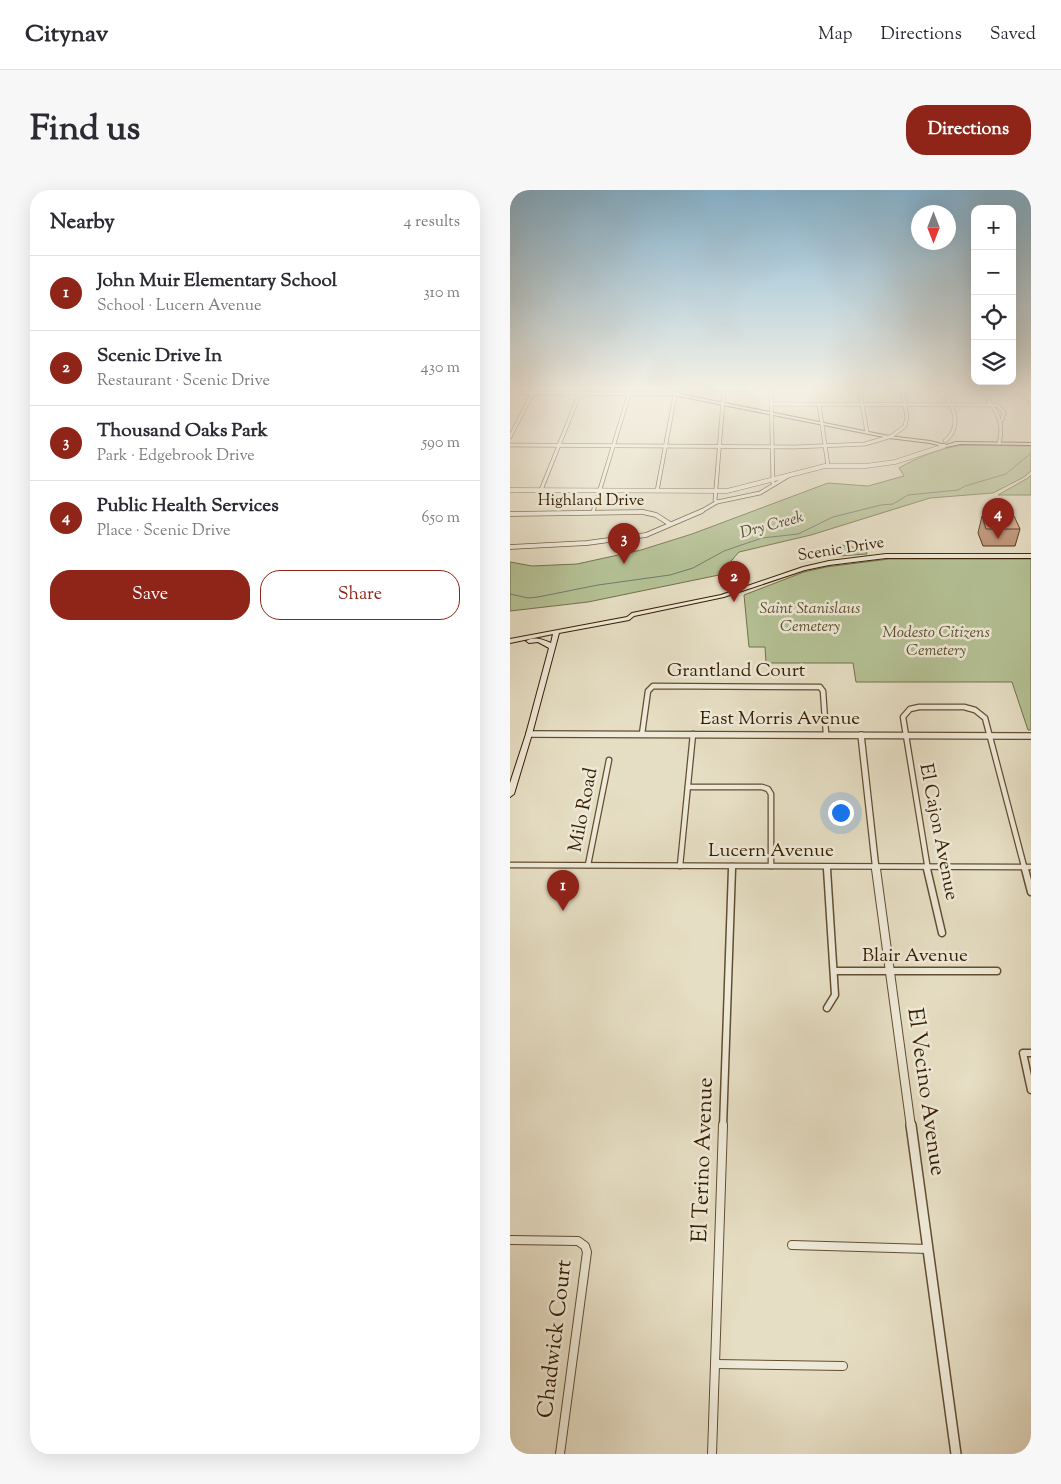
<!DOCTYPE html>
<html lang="en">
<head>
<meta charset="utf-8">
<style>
  body { margin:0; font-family:"Sorts Mill Goudy",serif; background:#f7f7f7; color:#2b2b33 }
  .controls { position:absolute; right:15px; top:15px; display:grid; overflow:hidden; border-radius:10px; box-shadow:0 5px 20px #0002 }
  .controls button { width:45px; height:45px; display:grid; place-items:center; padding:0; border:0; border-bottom:1px solid #e1e1e2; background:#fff; color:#2b2b33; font:25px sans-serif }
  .compass { position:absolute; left:401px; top:15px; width:45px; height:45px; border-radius:50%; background:#fff; box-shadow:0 5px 20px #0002; rotate:180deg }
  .you { position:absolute; left:330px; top:622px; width:18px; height:18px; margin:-12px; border:4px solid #fff; border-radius:50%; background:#1a73e8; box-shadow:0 0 0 8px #1a73e833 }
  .badge { display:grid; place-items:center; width:32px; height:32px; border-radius:50%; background:#8f2418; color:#fff; font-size:16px; font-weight:700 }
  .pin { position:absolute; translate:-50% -41px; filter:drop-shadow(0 1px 2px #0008) }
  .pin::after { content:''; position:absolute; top:26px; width:18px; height:15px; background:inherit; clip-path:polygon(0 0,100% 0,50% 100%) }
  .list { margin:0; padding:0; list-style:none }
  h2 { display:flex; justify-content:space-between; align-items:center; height:65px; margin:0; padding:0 20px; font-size:21px }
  h2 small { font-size:16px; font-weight:400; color:#7c7c81 }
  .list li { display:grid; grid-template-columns:32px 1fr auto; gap:15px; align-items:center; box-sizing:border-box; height:75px; padding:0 20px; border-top:1px solid #e1e1e2 }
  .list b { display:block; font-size:19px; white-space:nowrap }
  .list p { margin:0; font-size:16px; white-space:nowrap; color:#7c7c81 }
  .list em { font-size:16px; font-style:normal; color:#7c7c81 }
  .actions { display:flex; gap:10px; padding:15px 20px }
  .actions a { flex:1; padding:11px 0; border:1px solid #8f2418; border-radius:20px; text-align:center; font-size:18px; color:#8f2418 }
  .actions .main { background:#8f2418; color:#fff }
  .icon { flex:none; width:28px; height:28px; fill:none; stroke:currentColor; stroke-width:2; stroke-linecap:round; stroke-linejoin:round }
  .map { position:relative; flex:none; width:521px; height:1264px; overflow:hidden; border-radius:20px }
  header { display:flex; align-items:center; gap:30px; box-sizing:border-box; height:70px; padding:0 25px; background:#fff; border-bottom:1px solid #e1e1e2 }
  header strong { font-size:24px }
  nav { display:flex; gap:28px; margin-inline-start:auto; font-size:18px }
  .intro { display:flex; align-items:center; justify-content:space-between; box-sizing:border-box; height:120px; padding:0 30px }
  h1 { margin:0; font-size:35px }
  .button { padding:12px 22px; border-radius:20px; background:#8f2418; color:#fff; font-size:18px; font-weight:700 }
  main { display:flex; gap:30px; padding:0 30px }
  aside { flex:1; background:#fff; border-radius:20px; box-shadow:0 5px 20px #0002 }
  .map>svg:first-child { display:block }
  .green { fill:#b4c195; stroke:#75704a }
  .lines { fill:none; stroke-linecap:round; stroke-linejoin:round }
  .stream { stroke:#707c6e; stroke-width:1 }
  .minor-far4-casing { stroke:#624e31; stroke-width:4.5 }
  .minor-far3-casing { stroke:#624e31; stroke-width:5.5 }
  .minor-far2-casing { stroke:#624e31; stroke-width:7 }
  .minor-far1-casing { stroke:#624e31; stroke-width:9 }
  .minor-casing { stroke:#624e31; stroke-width:10 }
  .tertiary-far3-casing { stroke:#624e31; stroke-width:5 }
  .tertiary-far2-casing { stroke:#624e31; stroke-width:8 }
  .tertiary-far1-casing { stroke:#624e31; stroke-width:10 }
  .tertiary-casing { stroke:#624e31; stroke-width:12 }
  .secondary-casing { stroke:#361e00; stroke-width:2 }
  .minor-far4 { stroke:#efead9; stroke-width:3 }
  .minor-far3 { stroke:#efead9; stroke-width:4 }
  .minor-far2 { stroke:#efead9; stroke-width:4.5 }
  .minor-far1 { stroke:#efead9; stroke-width:6 }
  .minor { stroke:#efead9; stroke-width:8 }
  .tertiary-far3 { stroke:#efead9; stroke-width:4 }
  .tertiary-far2 { stroke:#efead9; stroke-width:5.5 }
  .tertiary-far1 { stroke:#efead9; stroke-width:8 }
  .tertiary { stroke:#efead9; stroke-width:9 }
  .secondary { fill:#efead9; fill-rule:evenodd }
  .wall { fill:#bb8c6f; stroke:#361e00 }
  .building { fill:#d9a381; stroke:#361e00 }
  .labels { text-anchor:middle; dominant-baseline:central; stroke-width:5; stroke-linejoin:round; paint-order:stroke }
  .far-street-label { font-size:16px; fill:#361e00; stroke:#efead9 }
  .far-water-label { font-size:16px; font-style:italic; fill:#534d37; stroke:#efead9 }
  .far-park-label { font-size:16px; font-style:italic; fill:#5c4f2d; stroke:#efead9 }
  .street-label { font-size:19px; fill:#361e00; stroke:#efead9 }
  .near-street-label { font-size:22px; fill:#361e00; stroke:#efead9 }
</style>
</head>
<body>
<header>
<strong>Citynav</strong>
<nav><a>Map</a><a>Directions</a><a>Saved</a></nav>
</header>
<div class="intro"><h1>Find us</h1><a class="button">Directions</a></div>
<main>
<aside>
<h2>Nearby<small>4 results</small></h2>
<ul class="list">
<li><span class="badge">1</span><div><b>John Muir Elementary School</b><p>School · Lucern Avenue</p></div><em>310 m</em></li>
<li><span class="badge">2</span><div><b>Scenic Drive In</b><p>Restaurant · Scenic Drive</p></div><em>430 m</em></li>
<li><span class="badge">3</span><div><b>Thousand Oaks Park</b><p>Park · Edgebrook Drive</p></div><em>590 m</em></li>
<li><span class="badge">4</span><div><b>Public Health Services</b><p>Place · Scenic Drive</p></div><em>650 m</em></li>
</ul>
<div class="actions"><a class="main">Save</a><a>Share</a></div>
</aside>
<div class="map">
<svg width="521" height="1264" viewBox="0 0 521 1264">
  <rect width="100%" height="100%" fill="#e6dec4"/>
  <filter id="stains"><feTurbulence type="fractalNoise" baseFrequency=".004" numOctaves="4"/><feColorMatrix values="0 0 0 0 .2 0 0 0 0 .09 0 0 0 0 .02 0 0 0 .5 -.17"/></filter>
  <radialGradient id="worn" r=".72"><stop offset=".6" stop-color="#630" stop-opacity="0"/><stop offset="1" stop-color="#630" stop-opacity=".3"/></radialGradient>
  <g class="green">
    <path d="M453,255L521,256V281L514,287L483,303L420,308L301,345L229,362L209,385L78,412L0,421V372L22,376L67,374L131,360L182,344L318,293L358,296L394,286L389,278C408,267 431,258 453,255Z"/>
    <polygon points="521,285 521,305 488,305 518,288"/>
    <polygon points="354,351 357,364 329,366 328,356 332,355 335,356 340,355 350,363 354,361 346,355"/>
    <polygon points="379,369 521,369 521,540 518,540 502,492 346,492 343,473 256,473 255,457 239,457 234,405 294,382 316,377"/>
  </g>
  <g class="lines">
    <g class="stream">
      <polyline points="497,198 521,213"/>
      <polyline points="0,404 18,408 28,407 88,395 160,385 183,378 214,361 252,348 288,344 323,327 371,315 383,314 398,305 448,300 455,296 496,284 521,263"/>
    </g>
    <defs>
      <g id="minor-far4">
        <polyline points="261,198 263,293"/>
        <polyline points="349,198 357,242"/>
        <path d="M426,198C443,211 454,235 435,251"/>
        <polyline points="167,199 292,198"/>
        <path d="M468,199C483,215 496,230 489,253"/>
        <polyline points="0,203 159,204"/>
        <polyline points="261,214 487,215 494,222 492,230"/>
        <polyline points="309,214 318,276"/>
        <polyline points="0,247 25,198"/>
        <polyline points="0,255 285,257 355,254 382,246 395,236 397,227 392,198"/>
        <polyline points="31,300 72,198"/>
        <polyline points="147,301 165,205"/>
        <polyline points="207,312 205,310 214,199"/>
        <polyline points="83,322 121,198"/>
        <polyline points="130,322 133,322"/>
        <polyline points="190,322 207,312 250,303 280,285"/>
      </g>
      <g id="minor-far3">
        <polyline points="0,324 133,322 146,325 160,334"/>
        <polyline points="0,357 77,353 136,345 192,321"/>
      </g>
      <g id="minor-far2">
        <polyline points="132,544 138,501 143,496 310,497 313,501 316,544"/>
        <polyline points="178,597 252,597 258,599 261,604 261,676"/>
        <polyline points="0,675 521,677"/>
        <polyline points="78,675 99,570"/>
        <polyline points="170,676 183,544"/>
        <polyline points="317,677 317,680"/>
        <polyline points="222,680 222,676"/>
        <polyline points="418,680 393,527 400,519 409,517 454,517 465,520 475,528 515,680"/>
      </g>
      <g id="minor-far1">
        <polyline points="417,679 432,743"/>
        <polyline points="515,679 521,702"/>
        <polyline points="324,781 487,781"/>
        <polyline points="317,818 325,805 317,679"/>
        <polyline points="521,863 513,863 521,900"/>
        <polyline points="213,937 222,679"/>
      </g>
      <g id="minor">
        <polyline points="0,1050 68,1051 75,1056 77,1062 50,1264"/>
        <polyline points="282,1055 418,1059"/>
        <polyline points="205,1174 333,1176"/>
        <polyline points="202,1264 213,935"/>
      </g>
      <polyline id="tertiary-far3" points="0,300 217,301 315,276 356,276 385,272 434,256"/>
      <g id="tertiary-far2">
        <polyline points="19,544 521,546"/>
        <polyline points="351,545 366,680"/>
      </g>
      <polyline id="tertiary-far1" points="366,679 401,937"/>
      <polyline id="tertiary" points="401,935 446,1264"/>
      <g id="secondary">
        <polygon points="149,198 160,201 166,200 170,204 379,246 420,251 436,255 446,252 521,253 521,255 450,254 436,257 420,253 379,248 158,204 156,203 140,198"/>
        <path d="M376,364H521V368H376L319,375L295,380L214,407L124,426L119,430L49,443L22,544L4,604L0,607V593L16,544L39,458L28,452L19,453L16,451C24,446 32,449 41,453L43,444L0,453V449L117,427L122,423L211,405L293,377L319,371Z"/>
      </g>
    </defs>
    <use href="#minor-far4" class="minor-far4-casing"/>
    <use href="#minor-far3" class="minor-far3-casing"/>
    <use href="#minor-far2" class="minor-far2-casing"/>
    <use href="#minor-far1" class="minor-far1-casing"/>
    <use href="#minor" class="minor-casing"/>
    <use href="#tertiary-far3" class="tertiary-far3-casing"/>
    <use href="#tertiary-far2" class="tertiary-far2-casing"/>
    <use href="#tertiary-far1" class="tertiary-far1-casing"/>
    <use href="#tertiary" class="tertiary-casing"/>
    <use href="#secondary" class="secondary-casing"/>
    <use href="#minor-far4" class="minor-far4"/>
    <use href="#minor-far3" class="minor-far3"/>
    <use href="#minor-far2" class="minor-far2"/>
    <use href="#minor-far1" class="minor-far1"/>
    <use href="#minor" class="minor"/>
    <use href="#tertiary-far3" class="tertiary-far3"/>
    <use href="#tertiary-far2" class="tertiary-far2"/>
    <use href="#tertiary-far1" class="tertiary-far1"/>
    <use href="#tertiary" class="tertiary"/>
    <use href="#secondary" class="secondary"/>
  </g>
  <polygon class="wall" points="472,326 510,339 505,356 473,356 468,343"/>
  <polygon class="building" points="472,326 504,326 510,339 476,339"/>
  <linearGradient id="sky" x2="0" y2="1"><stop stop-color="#87b7d5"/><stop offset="0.53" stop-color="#f4f0e4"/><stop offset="1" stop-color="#f4f0e4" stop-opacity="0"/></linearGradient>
  <rect width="521" height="375" fill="url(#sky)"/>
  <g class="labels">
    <g class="far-street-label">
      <text x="81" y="311">Highland Drive</text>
      <text transform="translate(331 360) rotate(-9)">Scenic Drive</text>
    </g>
    <g class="far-water-label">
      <text transform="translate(262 336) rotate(-15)">Dry Creek</text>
    </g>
    <g class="far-park-label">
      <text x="300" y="419">Saint Stanislaus<tspan x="300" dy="18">Cemetery</tspan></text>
      <text x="426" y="443">Modesto Citizens<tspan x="426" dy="18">Cemetery</tspan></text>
    </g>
    <g class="street-label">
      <text x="226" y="481">Grantland Court</text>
      <text x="270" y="529">East Morris Avenue</text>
      <text transform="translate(74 620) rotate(-79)">Milo Road</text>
      <text transform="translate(428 642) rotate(79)">El Cajon Avenue</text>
      <text x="261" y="661">Lucern Avenue</text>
      <text x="405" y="766">Blair Avenue</text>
    </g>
    <g class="near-street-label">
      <text transform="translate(415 902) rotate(82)">El Vecino Avenue</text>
      <text transform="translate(194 970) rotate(-88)">El Terino Avenue</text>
      <text transform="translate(46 1149) rotate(-83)">Chadwick Court</text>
    </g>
  </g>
  <rect width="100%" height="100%" filter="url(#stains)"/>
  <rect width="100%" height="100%" fill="url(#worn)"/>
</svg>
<div class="controls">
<button>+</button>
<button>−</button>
<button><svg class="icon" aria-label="locate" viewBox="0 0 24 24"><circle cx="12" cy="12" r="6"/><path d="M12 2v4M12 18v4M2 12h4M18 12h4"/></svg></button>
<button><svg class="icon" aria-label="layers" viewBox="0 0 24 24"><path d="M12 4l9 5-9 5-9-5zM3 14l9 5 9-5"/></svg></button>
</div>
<svg class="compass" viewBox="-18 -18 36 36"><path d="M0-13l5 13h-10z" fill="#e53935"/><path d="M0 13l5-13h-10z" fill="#7c7c81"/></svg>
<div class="you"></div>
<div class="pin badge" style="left:53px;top:721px">1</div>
<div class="pin badge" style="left:224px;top:412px">2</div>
<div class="pin badge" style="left:114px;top:374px">3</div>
<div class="pin badge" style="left:488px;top:349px">4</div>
</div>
</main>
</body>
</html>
